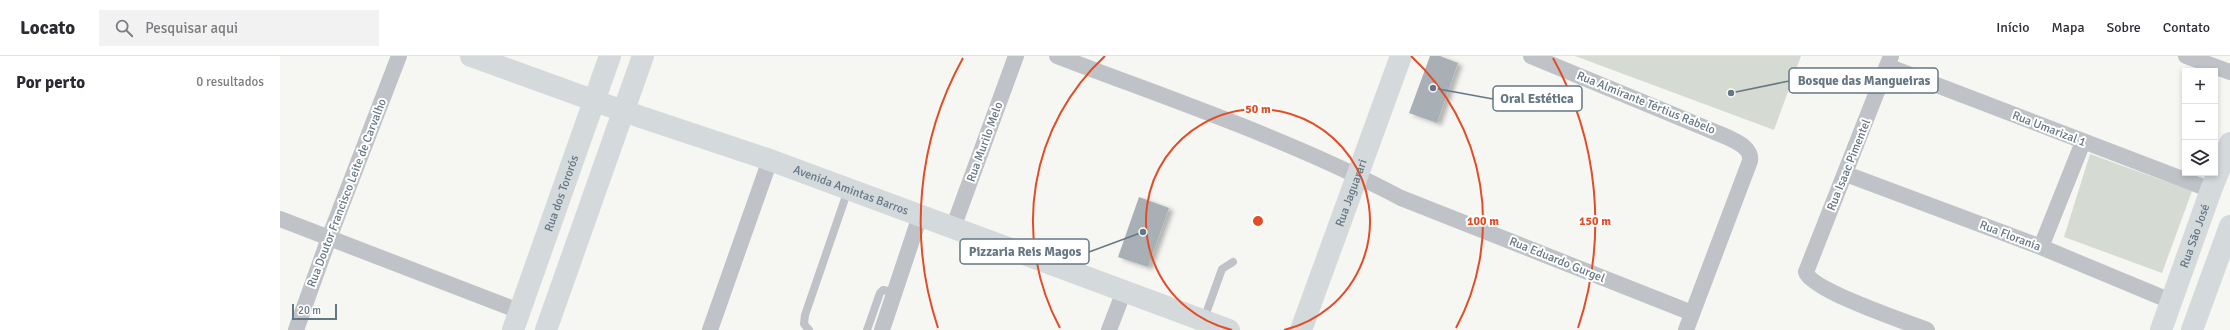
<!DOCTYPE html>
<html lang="pt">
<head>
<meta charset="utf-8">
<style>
  body { margin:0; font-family:Signika,sans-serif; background:#f2f2f3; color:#2b2b33 }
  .controls { position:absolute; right:12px; top:12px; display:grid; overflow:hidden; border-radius:0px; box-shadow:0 2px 6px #0003 }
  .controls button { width:36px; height:36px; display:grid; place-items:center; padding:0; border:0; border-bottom:1px solid #e1e1e2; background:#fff; color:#2b2b33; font:20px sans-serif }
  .scale { position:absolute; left:12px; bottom:10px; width:45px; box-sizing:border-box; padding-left:4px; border:2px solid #657784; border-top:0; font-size:11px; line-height:14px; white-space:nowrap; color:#657784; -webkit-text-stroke:3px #fff; paint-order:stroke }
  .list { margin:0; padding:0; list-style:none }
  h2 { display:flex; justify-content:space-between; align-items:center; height:52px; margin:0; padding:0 16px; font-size:17px }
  h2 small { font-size:13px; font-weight:400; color:#7c7c81 }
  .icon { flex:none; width:22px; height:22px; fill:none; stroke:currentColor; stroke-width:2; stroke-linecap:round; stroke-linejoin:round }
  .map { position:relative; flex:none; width:1950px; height:274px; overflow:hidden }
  header { display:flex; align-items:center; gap:24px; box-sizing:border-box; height:56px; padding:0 20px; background:#fff; border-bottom:1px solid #e1e1e2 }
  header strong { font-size:19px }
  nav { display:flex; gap:22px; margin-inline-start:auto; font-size:14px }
  .search { width:280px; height:36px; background:#f2f2f3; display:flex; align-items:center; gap:10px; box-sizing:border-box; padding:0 14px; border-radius:0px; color:#7c7c81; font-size:15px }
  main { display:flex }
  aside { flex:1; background:#fff }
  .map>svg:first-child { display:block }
  .green { fill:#d5dbd2 }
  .building { fill:#a8b0b6; filter:url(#shadow) }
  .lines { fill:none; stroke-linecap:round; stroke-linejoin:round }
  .lane { stroke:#bfc3c7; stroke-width:8 }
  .street { stroke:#bfc3c7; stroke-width:16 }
  .secondary { stroke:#d4d9dc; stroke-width:22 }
  .ring { fill:none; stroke:#e24c26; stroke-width:2 }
  .labels { text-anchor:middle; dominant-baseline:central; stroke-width:4; stroke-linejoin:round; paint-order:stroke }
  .street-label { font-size:12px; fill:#657784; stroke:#fff }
  .centre { fill:#e24c26; stroke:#fff; stroke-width:2 }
  .ring-label { font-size:12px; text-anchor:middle; font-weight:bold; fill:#e24c26; stroke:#fff; stroke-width:4; stroke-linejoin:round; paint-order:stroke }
  .leader { fill:none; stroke:#657784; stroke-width:1.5 }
  .callout-dot { fill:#657784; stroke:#fff; stroke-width:1.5 }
  .callout { fill:#fff; stroke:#657784; stroke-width:1.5 }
  .callout-label { font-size:13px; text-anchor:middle; font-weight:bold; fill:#657784 }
</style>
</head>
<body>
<header>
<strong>Locato</strong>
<div class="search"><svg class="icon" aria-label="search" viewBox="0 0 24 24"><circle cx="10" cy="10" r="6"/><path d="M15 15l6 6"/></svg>Pesquisar aqui</div>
<nav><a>Início</a><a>Mapa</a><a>Sobre</a><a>Contato</a></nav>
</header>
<main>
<aside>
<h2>Por perto<small>0 resultados</small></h2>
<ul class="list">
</ul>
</aside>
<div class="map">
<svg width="1950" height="274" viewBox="0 0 1950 274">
  <defs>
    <filter id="shadow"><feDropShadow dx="4.5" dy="2.5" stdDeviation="2" flood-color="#0004"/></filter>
  </defs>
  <rect width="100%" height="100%" fill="#f6f6f2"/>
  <g class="green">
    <polygon points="1295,0 1521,0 1494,74"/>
    <polygon points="1810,98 1912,135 1882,217 1784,181"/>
  </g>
  <g class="building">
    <polygon points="1150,0 1160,0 1178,7 1157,67 1129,57"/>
    <polygon points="859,141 889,152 868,211 838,201"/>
  </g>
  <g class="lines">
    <g class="lane">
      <polyline points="924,263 942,213 953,206"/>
      <polyline points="529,274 524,268 525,259 568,134"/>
      <polyline points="587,274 600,237 603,234 614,236"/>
    </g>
    <g class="street">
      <path d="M777,0C892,44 1012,84 1121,142L1412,257"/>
      <path d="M1251,0L1447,81C1457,86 1472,92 1470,105L1406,274"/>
      <path d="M1611,0L1526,216C1531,234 1626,266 1647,274"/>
      <polyline points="1906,0 1950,16"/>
      <polyline points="1607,10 1931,134"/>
      <polyline points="1566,118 1761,191 1893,246"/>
      <polyline points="0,163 239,255"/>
      <polyline points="673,172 736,0"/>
      <polyline points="1761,191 1803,86"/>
      <polyline points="16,274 49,182 119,0"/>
      <polyline points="430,274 490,104"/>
      <polyline points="602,274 640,160"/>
      <polyline points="829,274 844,235"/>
    </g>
    <g class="secondary">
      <path id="s1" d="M191,0L343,55L490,104L949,274"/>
      <path id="s2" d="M233,274L330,0"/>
      <polyline points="266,274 363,0"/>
      <path id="s3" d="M1021,274L1121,0"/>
      <path id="s4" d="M1881,274L1931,134L1950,87"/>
      <polyline points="1912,274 1950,170"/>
    </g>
  </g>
  <g class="ring">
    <path d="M952 274A112 112 0 1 1 1004 274"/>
    <path d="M780 272A225 225 0 0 1 825 0M1131 0A225 225 0 0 1 1176 272"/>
    <path d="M658 272A337 337 0 0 1 683 2M1273 2A337 337 0 0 1 1298 272"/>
  </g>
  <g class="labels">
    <g class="street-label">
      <text transform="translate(1366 47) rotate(22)">Rua Almirante Tértius Rabelo</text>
      <text transform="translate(1769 73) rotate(21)">Rua Umarizal 1</text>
      <text transform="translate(705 86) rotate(-70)">Rua Murilo Melo</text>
      <text transform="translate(1569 109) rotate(-68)">Rua Isaac Pimentel</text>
      <text stroke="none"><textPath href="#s1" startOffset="403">Avenida Amintas Barros</textPath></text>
      <text transform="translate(67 137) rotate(-69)">Rua Doutor Francisco Leite de Carvalho</text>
      <text stroke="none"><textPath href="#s2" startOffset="145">Rua dos Tororós</textPath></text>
      <text stroke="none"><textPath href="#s3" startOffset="146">Rua Jaguarari</textPath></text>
      <text transform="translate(1730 180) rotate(21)">Rua Florania</text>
      <text stroke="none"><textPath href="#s4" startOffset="100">Rua São José</textPath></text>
      <text transform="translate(1277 204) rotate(22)">Rua Eduardo Gurgel</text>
    </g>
  </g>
  <circle cx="978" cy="165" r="6" class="centre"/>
  <g class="ring-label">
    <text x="978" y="57">50 m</text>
    <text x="1203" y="169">100 m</text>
    <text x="1315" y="169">150 m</text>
  </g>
  <path class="leader" d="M1451 37L1509 25M1153 32L1213 43M863 176L809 196"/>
  <g class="callout-dot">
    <circle cx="1451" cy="37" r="4"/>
    <circle cx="1153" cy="32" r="4"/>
    <circle cx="863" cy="176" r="4"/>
  </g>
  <g class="callout">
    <rect x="1509" y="12" width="149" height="25" rx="4"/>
    <rect x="1213" y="30" width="89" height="25" rx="4"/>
    <rect x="680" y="183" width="129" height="25" rx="4"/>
  </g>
  <g class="callout-label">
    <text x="1584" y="29">Bosque das Mangueiras</text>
    <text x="1257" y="47">Oral Estética</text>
    <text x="745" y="200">Pizzaria Reis Magos</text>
  </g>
</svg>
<div class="controls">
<button>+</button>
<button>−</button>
<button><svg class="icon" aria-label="layers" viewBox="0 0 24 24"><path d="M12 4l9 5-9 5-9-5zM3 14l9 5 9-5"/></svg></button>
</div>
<div class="scale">20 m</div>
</div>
</main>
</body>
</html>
